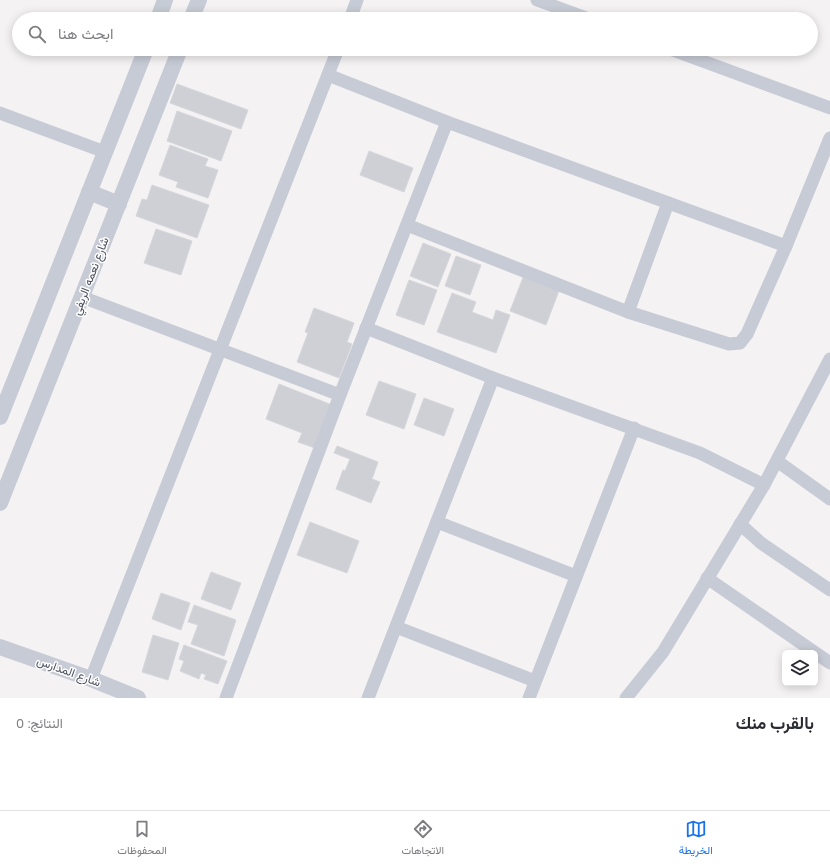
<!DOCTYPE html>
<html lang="ar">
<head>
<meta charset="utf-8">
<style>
  body { margin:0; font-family:Poppins,Vazirmatn,sans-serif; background:#f2f2f3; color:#2b2b33; direction:rtl }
  .controls { position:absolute; right:12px; bottom:12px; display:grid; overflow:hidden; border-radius:6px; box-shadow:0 2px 10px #0003 }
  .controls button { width:36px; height:36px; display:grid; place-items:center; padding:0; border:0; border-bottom:1px solid #e1e1e2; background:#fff; color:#2b2b33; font:20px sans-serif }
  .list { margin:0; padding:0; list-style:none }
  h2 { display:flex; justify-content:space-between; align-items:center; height:52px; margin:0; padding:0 16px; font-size:17px }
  h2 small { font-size:13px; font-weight:400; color:#7c7c81 }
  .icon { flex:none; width:22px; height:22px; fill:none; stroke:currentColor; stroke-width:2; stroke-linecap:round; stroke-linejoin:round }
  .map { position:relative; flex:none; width:830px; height:698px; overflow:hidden; direction:ltr }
  .search { position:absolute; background:#fff; box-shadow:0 2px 10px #0003; left:12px; right:12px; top:12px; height:44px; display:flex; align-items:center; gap:10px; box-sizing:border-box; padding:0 14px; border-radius:22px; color:#7c7c81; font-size:15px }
  .sheet { height:112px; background:#fff }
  nav { display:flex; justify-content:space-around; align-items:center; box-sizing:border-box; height:56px; border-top:1px solid #e1e1e2; background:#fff; font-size:11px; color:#7c7c81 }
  nav a { display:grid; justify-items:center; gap:2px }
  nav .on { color:#1a73e8 }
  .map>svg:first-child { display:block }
  .building { fill:#cfd0d5; stroke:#d6d7dc }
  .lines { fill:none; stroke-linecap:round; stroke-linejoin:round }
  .minor { stroke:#c7cbd5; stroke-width:13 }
  .tertiary { stroke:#c7cbd5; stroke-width:16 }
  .labels { text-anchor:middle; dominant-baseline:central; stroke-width:3; stroke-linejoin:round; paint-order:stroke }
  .street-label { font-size:12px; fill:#4b505e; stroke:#fff }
</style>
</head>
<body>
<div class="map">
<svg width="830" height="698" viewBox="0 0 830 698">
  <rect width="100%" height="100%" fill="#f4f2f2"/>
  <g class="building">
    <polygon points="177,84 248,110 241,129 170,103"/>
    <polygon points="177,111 232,131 221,161 167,141"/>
    <polygon points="170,145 208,159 205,166 218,170 208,198 176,187 178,182 159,175"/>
    <polygon points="369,151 413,168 404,192 360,175"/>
    <polygon points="152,185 209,205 197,238 136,216 142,199 147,200"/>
    <polygon points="156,229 192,241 181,275 144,263"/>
    <polygon points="423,243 451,254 438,287 410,276"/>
    <polygon points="456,256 481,265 470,295 445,286"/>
    <polygon points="524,275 560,288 546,325 510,311"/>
    <polygon points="409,280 437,290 424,325 396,315"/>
    <polygon points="452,293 476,302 472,312 493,320 496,310 510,315 496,353 437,332"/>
    <polygon points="314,308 354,323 347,342 352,344 339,378 297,362 308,333 305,332"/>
    <polygon points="379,381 416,394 404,429 366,415"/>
    <polygon points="279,384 332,405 315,448 298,442 302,433 266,419"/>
    <polygon points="424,398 454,409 444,436 414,425"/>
    <polygon points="337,446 378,462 372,479 380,482 371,503 336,489 343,470 345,471 350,459 334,453"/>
    <polygon points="310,522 359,541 347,573 297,555"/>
    <polygon points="211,572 241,583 231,610 201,599"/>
    <polygon points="161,593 190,603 181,630 152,619"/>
    <polygon points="194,605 236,620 224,656 191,644 198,625 188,622"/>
    <polygon points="153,635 179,643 168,680 142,672"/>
    <polygon points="184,645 227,661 218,684 204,679 206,675 201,673 199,679 180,671 184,661 179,659"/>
  </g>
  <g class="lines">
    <g class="minor">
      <polyline points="537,0 589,19"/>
      <polyline points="350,19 357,0"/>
      <polyline points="670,49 830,108"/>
      <polyline points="328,75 447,122 786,246"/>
      <polyline points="0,113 105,152"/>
      <polyline points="407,225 628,312 729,344 740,343 747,334 786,246 830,138"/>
      <polyline points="82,297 340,395"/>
      <polyline points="628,312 668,203"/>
      <polyline points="366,328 493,378 700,453 764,485"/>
      <polyline points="777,461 830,499"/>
      <polyline points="437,522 576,576"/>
      <polyline points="740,524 761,543 830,590"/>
      <polyline points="707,578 830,663"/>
      <polyline points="396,627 535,681"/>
      <polyline points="91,679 338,49"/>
      <polyline points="226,698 340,395 447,122"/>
      <polyline points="368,698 493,378"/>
      <polyline points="529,698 634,428"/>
      <polyline points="626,698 663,652 764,485 830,359"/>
    </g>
    <g class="tertiary">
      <polyline points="158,19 165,0"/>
      <polyline points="191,19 199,0"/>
      <polyline points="89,192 119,204"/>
      <polyline points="0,417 146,49"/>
      <polyline points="0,503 180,49"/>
      <polyline points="0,647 91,679 138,698"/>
    </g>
  </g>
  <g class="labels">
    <g class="street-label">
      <text transform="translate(90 276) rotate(-69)">شارع نعمه الريفي</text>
      <text transform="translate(69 671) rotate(20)">شارع المدارس</text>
    </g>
  </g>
</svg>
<div class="controls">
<button><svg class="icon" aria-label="layers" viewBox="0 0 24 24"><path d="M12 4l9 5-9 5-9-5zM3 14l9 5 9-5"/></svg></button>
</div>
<div class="search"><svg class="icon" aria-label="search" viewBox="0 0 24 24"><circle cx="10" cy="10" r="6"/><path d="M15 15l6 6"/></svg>ابحث هنا</div>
</div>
<section class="sheet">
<h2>بالقرب منك<small>النتائج: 0</small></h2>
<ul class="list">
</ul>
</section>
<nav>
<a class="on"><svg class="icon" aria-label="map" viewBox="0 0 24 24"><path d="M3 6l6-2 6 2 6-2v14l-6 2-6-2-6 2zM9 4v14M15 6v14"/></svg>الخريطة</a>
<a><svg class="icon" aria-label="directions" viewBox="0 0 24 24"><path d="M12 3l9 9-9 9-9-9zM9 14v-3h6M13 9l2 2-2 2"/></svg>الاتجاهات</a>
<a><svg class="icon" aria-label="saved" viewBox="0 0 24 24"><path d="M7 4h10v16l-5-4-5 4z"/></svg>المحفوظات</a>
</nav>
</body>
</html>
